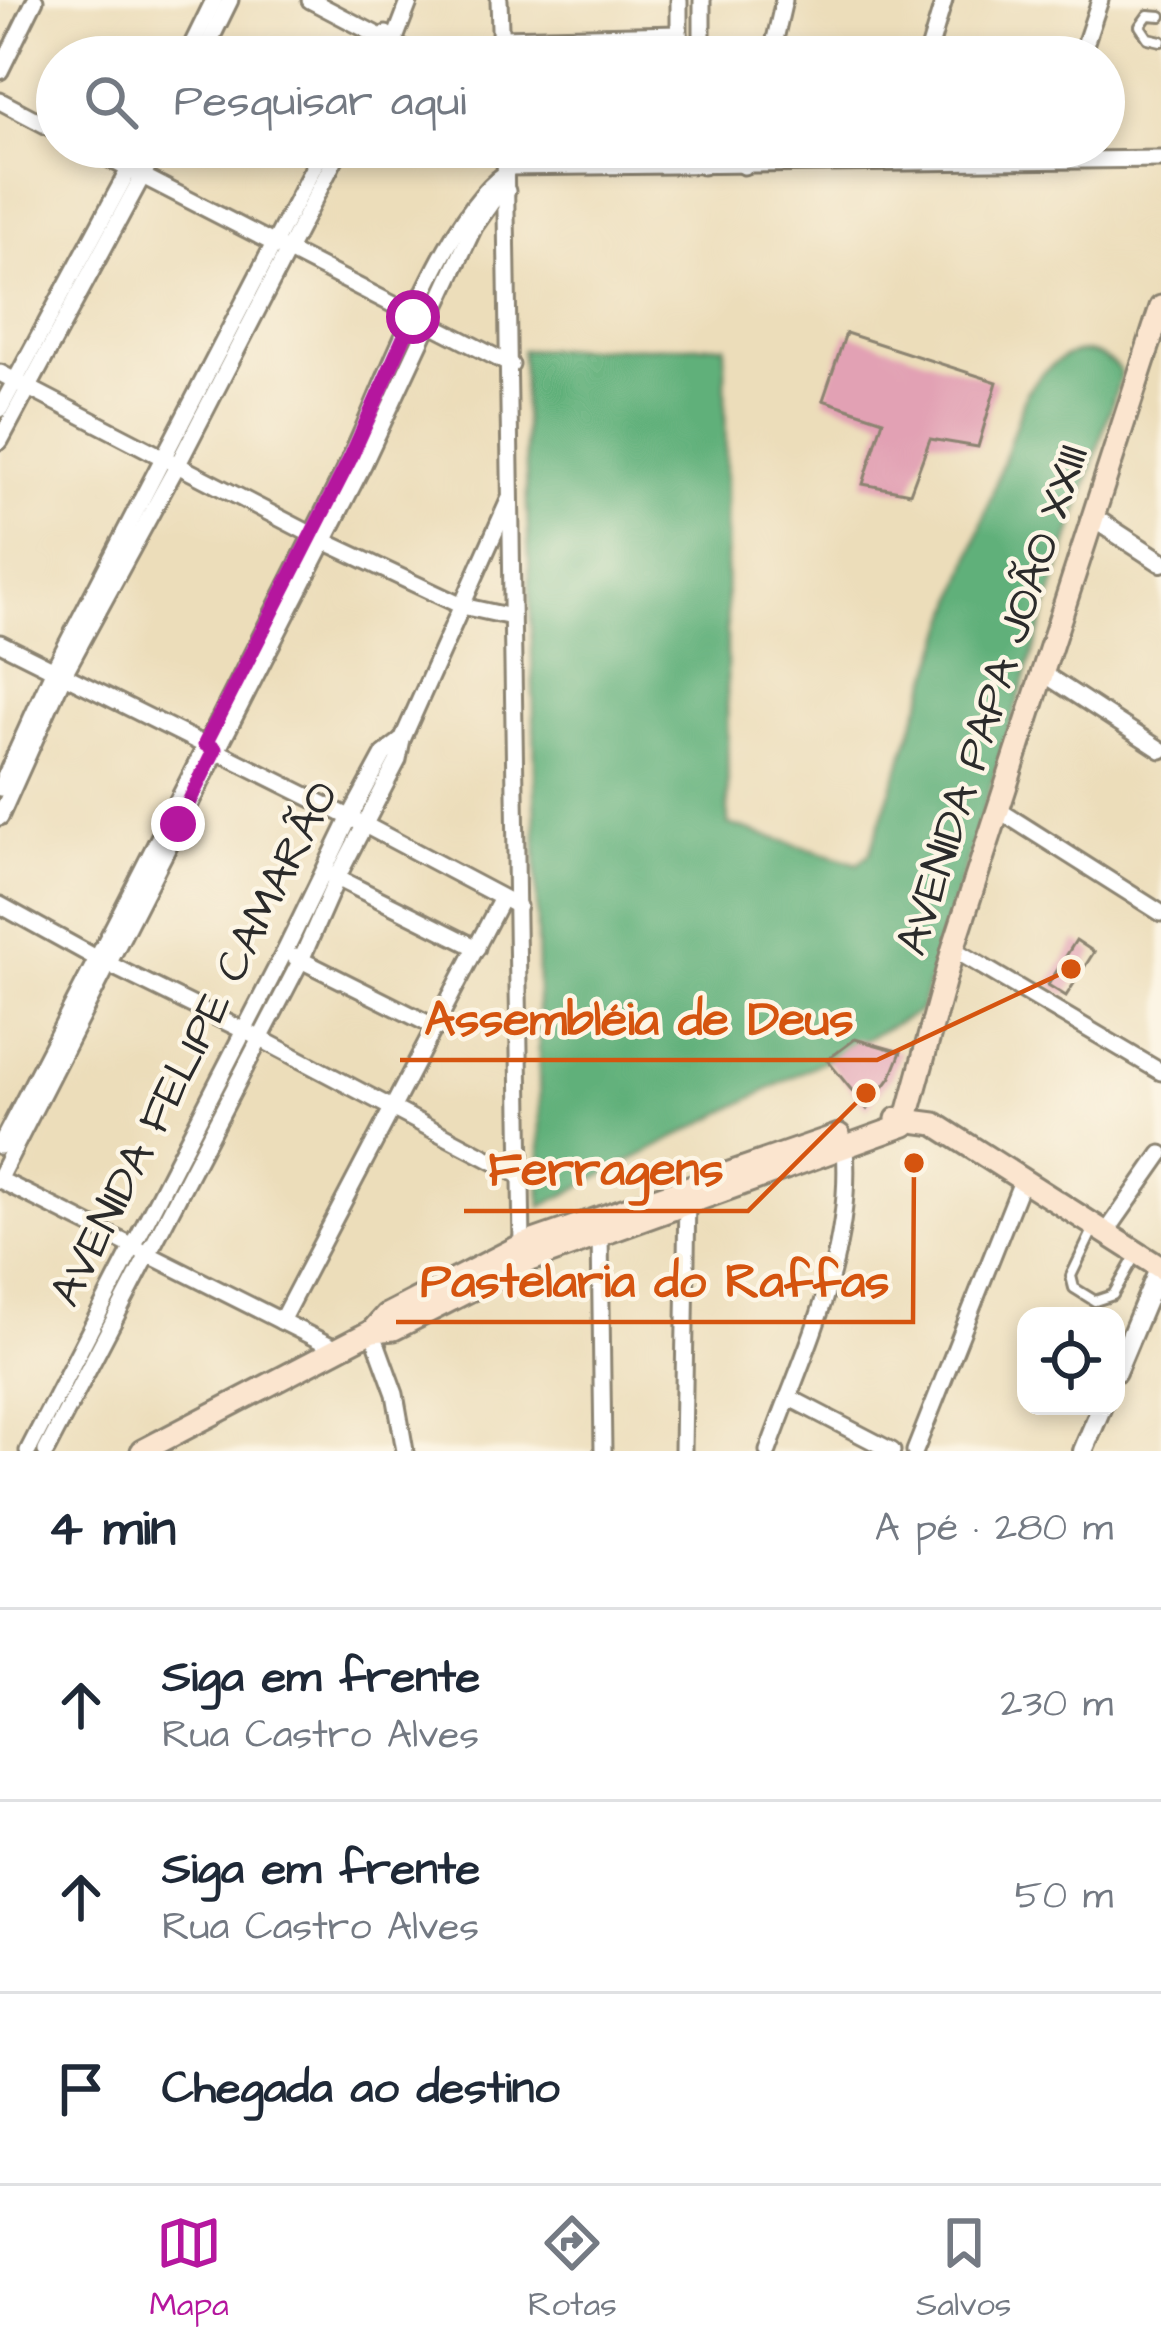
<!DOCTYPE html>
<html lang="pt">
<head>
<meta charset="utf-8">
<style>
  body { margin:0; font-family:"Architects Daughter",sans-serif; background:#f2f2f3; color:#1f2937 }
  .controls { position:absolute; right:36px; bottom:36px; display:grid; overflow:hidden; border-radius:24px; box-shadow:0 6px 18px #0003 }
  .controls button { width:108px; height:108px; display:grid; place-items:center; padding:0; border:0; border-bottom:3px solid #e0e1e3; background:#fff; color:#1f2937; font:60px sans-serif }
  .stop { position:absolute; width:36px; height:36px; margin:-27px; border:9px solid #b5179e; border-radius:50%; background:#fff }
  .stop.end { background:#b5179e; border-color:#fff; box-shadow:0 3px 12px #0008 }
  .list { margin:0; padding:0; list-style:none }
  h2 { display:flex; justify-content:space-between; align-items:center; height:156px; margin:0; padding:0 48px; font-size:51px }
  h2 small { font-size:39px; font-weight:400; color:#747a83 }
  .list li { display:grid; grid-template-columns:78px 1fr auto; gap:36px; align-items:center; box-sizing:border-box; height:192px; padding:0 48px; border-top:3px solid #e0e1e3 }
  .list b { display:block; font-size:45px; white-space:nowrap }
  .list p { margin:0; font-size:39px; white-space:nowrap; color:#747a83 }
  .list em { font-size:39px; font-style:normal; color:#747a83 }
  .icon { flex:none; width:66px; height:66px; fill:none; stroke:currentColor; stroke-width:2; stroke-linecap:round; stroke-linejoin:round }
  .map { position:relative; flex:none; width:1161px; height:1451px; overflow:hidden }
  .search { position:absolute; background:#fff; box-shadow:0 6px 18px #0003; left:36px; right:36px; top:36px; height:132px; display:flex; align-items:center; gap:30px; box-sizing:border-box; padding:0 42px; border-radius:66px; color:#747a83; font-size:45px }
  .sheet { height:732px; background:#fff }
  nav { display:flex; justify-content:space-around; align-items:center; box-sizing:border-box; height:168px; border-top:3px solid #e0e1e3; background:#fff; font-size:33px; color:#747a83 }
  nav a { display:grid; justify-items:center; gap:6px }
  nav .on { color:#b5179e }
  .map>svg:first-child { display:block }
  .forest { fill:#60b07a; stroke:#466e52; stroke-width:3 }
  .building { fill:#e2a1b4 }
  .lines { fill:none; stroke-linecap:round; stroke-linejoin:round }
  .service-casing { stroke:#8c8472; stroke-width:14 }
  .minor-casing { stroke:#8c8472; stroke-width:21 }
  .tertiary-casing { stroke:#8c8472; stroke-width:24 }
  .secondary-casing { stroke:#8c8472; stroke-width:27 }
  .service { stroke:#fff; stroke-width:8 }
  .minor { stroke:#fff; stroke-width:15 }
  .tertiary { stroke:#fff; stroke-width:18 }
  .secondary { stroke:#fbe5cf; stroke-width:21 }
  .route { stroke:#b5179e; stroke-width:15 }
  .labels { text-anchor:middle; dominant-baseline:central; stroke-width:9; stroke-linejoin:round; paint-order:stroke }
  .street-label { font-size:45px; fill:#2b2b2b; stroke:#fcf5e5 }
  .leader { fill:none; stroke:#d5540f; stroke-width:4.5 }
  .callout-dot { fill:#d5540f; stroke:#fcf5e5; stroke-width:4.5 }
  .callout-label { font-size:48px; text-anchor:middle; font-weight:bold; fill:#d5540f; stroke:#fcf5e5; stroke-width:9; stroke-linejoin:round; paint-order:stroke }
</style>
</head>
<body>
<div class="map">
<svg width="1161" height="1451" viewBox="0 0 1161 1451">
  <rect width="100%" height="100%" fill="#fcf5e5"/>
  <filter id="ink" filterUnits="userSpaceOnUse"><feTurbulence type="fractalNoise" baseFrequency=".00833" numOctaves="2"/><feDisplacementMap in="SourceGraphic" scale="24" xChannelSelector="R" yChannelSelector="G"/><feConvolveMatrix kernelMatrix="1 2 1 2 8 2 1 2 1" color-interpolation-filters="sRGB"/></filter>
  <filter id="wash" filterUnits="userSpaceOnUse"><feTurbulence type="fractalNoise" baseFrequency=".004" numOctaves="4" result="noise"/><feDisplacementMap in="SourceGraphic" scale="48" xChannelSelector="R" yChannelSelector="G"/><feGaussianBlur stdDeviation="2.7" result="paint"/><feColorMatrix in="noise" values="0 0 0 0 0 0 0 0 0 0 0 0 0 0 0 0 0 1.4 0 .05"/><feComposite in="paint" operator="in"/></filter>
  <g filter="url(#wash)">
    <rect width="100%" height="100%" fill="#ecddba"/>
    <path class="forest" d="M725,345L728,824L858,864L870,853L1027,391C1054,358 1082,334 1120,370V378L920,1011L541,1207L534,716L522,350Z"/>
    <g id="blocks">
      <g class="building">
        <polygon points="846,333 997,382 978,447 930,439 910,493 863,484 883,420 823,400"/>
        <polygon points="1076,940 1094,952 1066,996 1048,985"/>
        <polygon points="855,1039 901,1052 891,1077 867,1109 827,1060"/>
      </g>
    </g>
  </g>
  <g filter="url(#ink)">
    <use href="#blocks" fill-opacity="0" stroke="#8c8472" stroke-width="3"/>
    <g class="lines">
      <defs>
        <g id="service">
          <polyline points="1161,16 1148,15 1140,26 1148,38 1161,41"/>
          <polyline points="1094,1228 1071,1276 1074,1288 1095,1301 1113,1295 1137,1253"/>
        </g>
        <g id="minor">
          <polyline points="310,0 419,57"/>
          <polyline points="499,0 501,57"/>
          <polyline points="702,0 702,57"/>
          <polyline points="500,38 679,34"/>
          <polyline points="186,57 214,0"/>
          <polyline points="202,57 230,0"/>
          <polyline points="372,57 386,34"/>
          <polyline points="388,57 410,0"/>
          <polyline points="679,57 679,0"/>
          <polyline points="771,57 784,0"/>
          <polyline points="927,57 944,0"/>
          <polyline points="1081,57 1100,0"/>
          <polyline points="0,71 35,0"/>
          <polyline points="0,101 57,131"/>
          <polyline points="86,147 511,365"/>
          <polyline points="505,147 522,1245"/>
          <polyline points="703,147 703,166"/>
          <polyline points="744,166 749,147"/>
          <polyline points="506,167 1161,159"/>
          <polyline points="0,373 324,541 462,606 512,617"/>
          <polyline points="0,409 141,147"/>
          <polyline points="0,441 158,147"/>
          <polyline points="0,643 365,825 518,906"/>
          <polyline points="1041,672 1161,750"/>
          <polyline points="0,788 54,669 324,147"/>
          <polyline points="997,809 1161,913"/>
          <polyline points="0,817 64,674 178,464 341,147"/>
          <polyline points="329,874 477,948"/>
          <polyline points="0,905 98,959 261,1039 523,1177"/>
          <polyline points="953,949 1161,1072"/>
          <polyline points="295,957 437,1028"/>
          <path d="M0,1146C118,920 233,693 347,465C382,393 444,214 506,173"/>
          <polyline points="0,1176 363,465 474,227 494,199 507,191"/>
          <polyline points="0,1180 337,1349"/>
          <polyline points="600,1234 603,1451"/>
          <polyline points="1105,1234 1161,1154"/>
          <polyline points="281,1321 501,900"/>
          <polyline points="372,1331 395,1394 405,1451"/>
          <polyline points="788,1397 892,1451"/>
          <polyline points="28,1451 285,951 350,817 384,754 402,740"/>
          <polyline points="46,1451 301,960 337,878 398,760 402,740 509,500"/>
          <polyline points="683,1451 687,1196"/>
          <path d="M768,1451C804,1350 853,1257 845,1148"/>
          <polyline points="915,1451 1022,1181"/>
        </g>
        <g id="tertiary">
          <polyline points="1092,517 1161,562"/>
          <polyline points="1116,1372 1160,1267"/>
          <polyline points="1083,1451 1102,1406"/>
        </g>
        <g id="secondary">
          <polyline points="897,1119 935,1124 1161,1268"/>
          <polyline points="372,1331 386,1315 522,1245 839,1135"/>
          <polyline points="142,1451 372,1331 394,1329 525,1262 905,1125 953,949 1161,307"/>
        </g>
      </defs>
      <use href="#service" class="service-casing"/>
      <use href="#minor" class="minor-casing"/>
      <use href="#tertiary" class="tertiary-casing"/>
      <use href="#secondary" class="secondary-casing"/>
      <use href="#service" class="service"/>
      <use href="#minor" class="minor"/>
      <use href="#tertiary" class="tertiary"/>
      <use href="#secondary" class="secondary"/>
    </g>
  </g>
  <g class="lines" filter="url(#ink)">
    <polyline class="route" points="178,824 215,749 205,744 350,459 413,317"/>
  </g>
  <g class="labels">
    <g class="street-label">
      <text transform="translate(993 700) rotate(-72)">AVENIDA PAPA JOÃO XXIII</text>
      <text transform="translate(195 1044) rotate(-63)">AVENIDA FELIPE CAMARÃO</text>
    </g>
  </g>
  <path class="leader" d="M1071 969L877 1060H400M866 1093L748 1211H464M914 1163L913 1322H396"/>
  <g class="callout-dot">
    <circle cx="1071" cy="969" r="12"/>
    <circle cx="866" cy="1093" r="12"/>
    <circle cx="914" cy="1163" r="12"/>
  </g>
  <g class="callout-label">
    <text x="639" y="1035">Assembléia de Deus</text>
    <text x="606" y="1185">Ferragens</text>
    <text x="655" y="1297">Pastelaria do Raffas</text>
  </g>
</svg>
<div class="controls">
<button><svg class="icon" aria-label="locate" viewBox="0 0 24 24"><circle cx="12" cy="12" r="6"/><path d="M12 2v4M12 18v4M2 12h4M18 12h4"/></svg></button>
</div>
<div class="stop" style="left:413px;top:317px"></div>
<div class="stop end" style="left:178px;top:824px"></div>
<div class="search"><svg class="icon" aria-label="search" viewBox="0 0 24 24"><circle cx="10" cy="10" r="6"/><path d="M15 15l6 6"/></svg>Pesquisar aqui</div>
</div>
<section class="sheet">
<h2>4 min<small>A pé · 280 m</small></h2>
<ul class="list">
<li><svg class="icon" aria-label="ahead" viewBox="0 0 24 24"><path d="M12 20V5M6 11l6-6 6 6"/></svg><div><b>Siga em frente</b><p>Rua Castro Alves</p></div><em>230 m</em></li>
<li><svg class="icon" aria-label="ahead" viewBox="0 0 24 24"><path d="M12 20V5M6 11l6-6 6 6"/></svg><div><b>Siga em frente</b><p>Rua Castro Alves</p></div><em>50 m</em></li>
<li><svg class="icon" aria-label="arrive" viewBox="0 0 24 24"><path d="M6 21V4h12l-3 4 3 4H6"/></svg><div><b>Chegada ao destino</b></div></li>
</ul>
</section>
<nav>
<a class="on"><svg class="icon" aria-label="map" viewBox="0 0 24 24"><path d="M3 6l6-2 6 2 6-2v14l-6 2-6-2-6 2zM9 4v14M15 6v14"/></svg>Mapa</a>
<a><svg class="icon" aria-label="directions" viewBox="0 0 24 24"><path d="M12 3l9 9-9 9-9-9zM9 14v-3h6M13 9l2 2-2 2"/></svg>Rotas</a>
<a><svg class="icon" aria-label="saved" viewBox="0 0 24 24"><path d="M7 4h10v16l-5-4-5 4z"/></svg>Salvos</a>
</nav>
</body>
</html>
